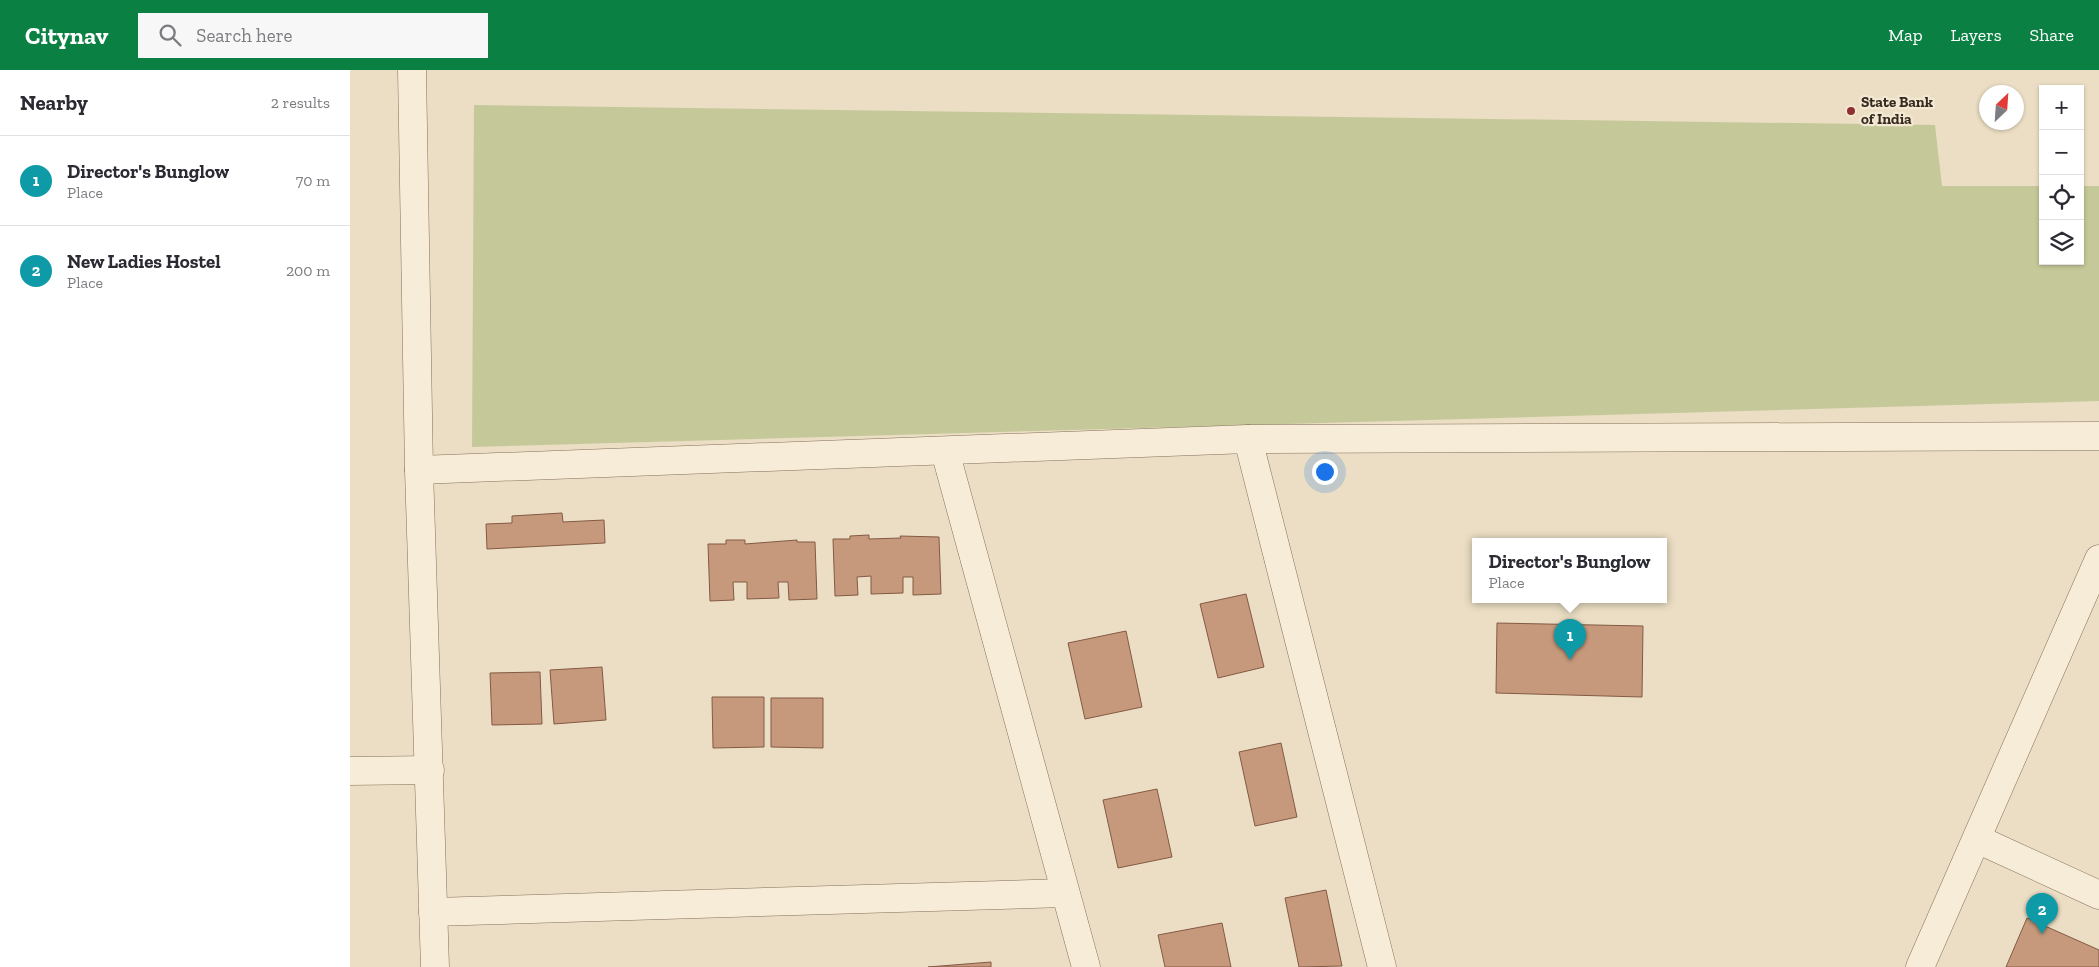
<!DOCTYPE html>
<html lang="en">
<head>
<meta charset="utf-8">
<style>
  body { margin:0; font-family:"Zilla Slab",serif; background:#f7f7f7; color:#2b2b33 }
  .controls { position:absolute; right:15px; top:15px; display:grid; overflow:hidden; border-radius:0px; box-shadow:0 1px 4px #0004 }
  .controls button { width:45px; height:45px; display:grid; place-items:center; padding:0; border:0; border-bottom:1px solid #e1e1e2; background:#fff; color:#2b2b33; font:25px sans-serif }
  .compass { position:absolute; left:1629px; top:15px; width:45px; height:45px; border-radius:50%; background:#fff; box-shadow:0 1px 4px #0004; rotate:25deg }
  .you { position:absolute; left:974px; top:401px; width:18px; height:18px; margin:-12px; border:4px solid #fff; border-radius:50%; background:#1a73e8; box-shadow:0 0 0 8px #1a73e833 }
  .badge { display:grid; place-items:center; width:32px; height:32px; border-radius:50%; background:#0b8043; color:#fff; font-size:16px; font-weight:700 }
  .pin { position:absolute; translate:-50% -41px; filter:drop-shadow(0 1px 2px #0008) }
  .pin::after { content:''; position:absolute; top:26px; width:18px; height:15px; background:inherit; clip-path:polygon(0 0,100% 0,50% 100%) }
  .popup { position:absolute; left:1122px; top:468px; width:195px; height:65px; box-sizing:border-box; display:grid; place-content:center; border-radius:0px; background:#fff; filter:drop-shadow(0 1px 4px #0005); font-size:16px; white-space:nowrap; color:#7c7c81 }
  .popup b { font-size:19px; color:#2b2b33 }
  .popup::after { content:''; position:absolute; left:50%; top:100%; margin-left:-10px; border:10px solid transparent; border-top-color:#fff }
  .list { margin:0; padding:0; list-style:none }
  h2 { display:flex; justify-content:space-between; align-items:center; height:65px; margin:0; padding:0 20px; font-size:21px }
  h2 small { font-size:16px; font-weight:400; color:#7c7c81 }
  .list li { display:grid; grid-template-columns:32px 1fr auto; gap:15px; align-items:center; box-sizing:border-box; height:90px; padding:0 20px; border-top:1px solid #e1e1e2 }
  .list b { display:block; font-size:19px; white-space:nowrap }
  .list p { margin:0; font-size:16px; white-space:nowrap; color:#7c7c81 }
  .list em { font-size:16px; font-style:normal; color:#7c7c81 }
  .icon { flex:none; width:28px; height:28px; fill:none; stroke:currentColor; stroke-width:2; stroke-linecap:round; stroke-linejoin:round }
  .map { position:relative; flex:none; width:1749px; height:897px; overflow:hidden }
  header { display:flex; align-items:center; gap:30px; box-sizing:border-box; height:70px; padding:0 25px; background:#0b8043; color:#fff }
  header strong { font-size:24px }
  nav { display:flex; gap:28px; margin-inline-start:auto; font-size:18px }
  .search { width:350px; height:45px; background:#f7f7f7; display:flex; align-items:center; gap:12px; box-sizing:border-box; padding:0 18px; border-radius:0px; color:#7c7c81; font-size:19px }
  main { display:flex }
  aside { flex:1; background:#fff }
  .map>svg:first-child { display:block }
  .green { fill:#c5c999 }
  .building { fill:#c7997c; stroke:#835a43 }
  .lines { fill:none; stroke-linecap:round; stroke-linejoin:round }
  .minor-casing { stroke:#85705c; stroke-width:29 }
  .minor { stroke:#f7ecd7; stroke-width:28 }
  .poi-dot { fill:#902f33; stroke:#f3e9d3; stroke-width:2 }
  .labels { text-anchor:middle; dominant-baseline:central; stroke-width:4.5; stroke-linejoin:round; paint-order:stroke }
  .poi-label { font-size:15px; font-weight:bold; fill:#36291f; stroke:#f3e9d3; text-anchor:start }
</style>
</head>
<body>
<header>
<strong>Citynav</strong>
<div class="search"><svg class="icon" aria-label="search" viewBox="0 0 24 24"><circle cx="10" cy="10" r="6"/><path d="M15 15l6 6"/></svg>Search here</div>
<nav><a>Map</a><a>Layers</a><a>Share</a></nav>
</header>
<main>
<aside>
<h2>Nearby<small>2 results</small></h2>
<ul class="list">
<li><span class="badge" style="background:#0f9aa8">1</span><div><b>Director's Bunglow</b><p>Place</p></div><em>70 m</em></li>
<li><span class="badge" style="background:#0f9aa8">2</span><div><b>New Ladies Hostel</b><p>Place</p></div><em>200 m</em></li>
</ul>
</aside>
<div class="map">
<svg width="1749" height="897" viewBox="0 0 1749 897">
  <rect width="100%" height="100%" fill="#ebdec4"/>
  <polygon class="green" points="124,35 1585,55 1592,116 1693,116 1693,191 1730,191 1730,116 1749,116 1749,331 122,377"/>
  <g class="building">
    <polygon points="212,443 213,452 254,450 255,473 137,479 136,454 162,453 162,446"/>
    <polygon points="519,465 519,469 551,468 550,466 589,467 591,524 563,525 563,507 553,507 553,523 521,524 521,506 507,507 508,525 485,526 483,469 500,469 500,466"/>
    <polygon points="376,470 395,470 395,474 447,470 447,472 465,472 467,529 439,530 438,512 428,512 429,528 397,529 397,512 383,512 384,530 360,531 358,474 376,474"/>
    <polygon points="896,524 914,597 868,608 850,534"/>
    <polygon points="1147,553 1293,556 1292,627 1146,623"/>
    <polygon points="776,561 792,637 735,649 718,573"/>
    <polygon points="252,597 256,650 204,654 200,600"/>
    <polygon points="190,602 192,654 142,655 140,603"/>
    <polygon points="362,627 414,627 414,677 363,678"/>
    <polygon points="421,628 473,628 473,678 421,677"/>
    <polygon points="931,673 947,747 905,756 889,682"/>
    <polygon points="807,719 822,787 768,798 753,730"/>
    <polygon points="976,820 992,896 949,897 935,828"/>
    <polygon points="1677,848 1749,880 1749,897 1656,897"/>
    <polygon points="872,853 881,897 815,897 808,865"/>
    <polygon points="641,892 641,897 578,897"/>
  </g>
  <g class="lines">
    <defs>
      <g id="minor">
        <polyline points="62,0 69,400 85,897"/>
        <polyline points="898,369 1032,897"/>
        <polyline points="595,381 736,897"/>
        <polyline points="69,400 898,369 1749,366"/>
        <polyline points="0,701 80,700"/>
        <polyline points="1627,769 1749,825"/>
        <polyline points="83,842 715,823"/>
        <polyline points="1570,897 1749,489"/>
      </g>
    </defs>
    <use href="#minor" class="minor-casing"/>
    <use href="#minor" class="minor"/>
  </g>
  <circle class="poi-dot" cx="1501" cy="41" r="5"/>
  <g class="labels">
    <g class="poi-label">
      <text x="1511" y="32">State Bank<tspan x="1511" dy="17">of India</tspan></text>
    </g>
  </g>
</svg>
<div class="controls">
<button>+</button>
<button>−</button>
<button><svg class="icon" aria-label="locate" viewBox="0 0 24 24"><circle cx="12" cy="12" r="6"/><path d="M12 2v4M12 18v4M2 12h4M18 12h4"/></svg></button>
<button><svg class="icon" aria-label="layers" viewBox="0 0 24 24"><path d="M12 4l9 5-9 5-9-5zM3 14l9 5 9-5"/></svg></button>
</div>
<svg class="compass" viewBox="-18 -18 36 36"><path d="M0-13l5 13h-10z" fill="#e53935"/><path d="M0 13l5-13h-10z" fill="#7c7c81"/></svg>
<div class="you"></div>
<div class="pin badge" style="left:1220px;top:590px;background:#0f9aa8">1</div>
<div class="popup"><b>Director's Bunglow</b>Place</div>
<div class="pin badge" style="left:1692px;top:864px;background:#0f9aa8">2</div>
</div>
</main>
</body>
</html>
